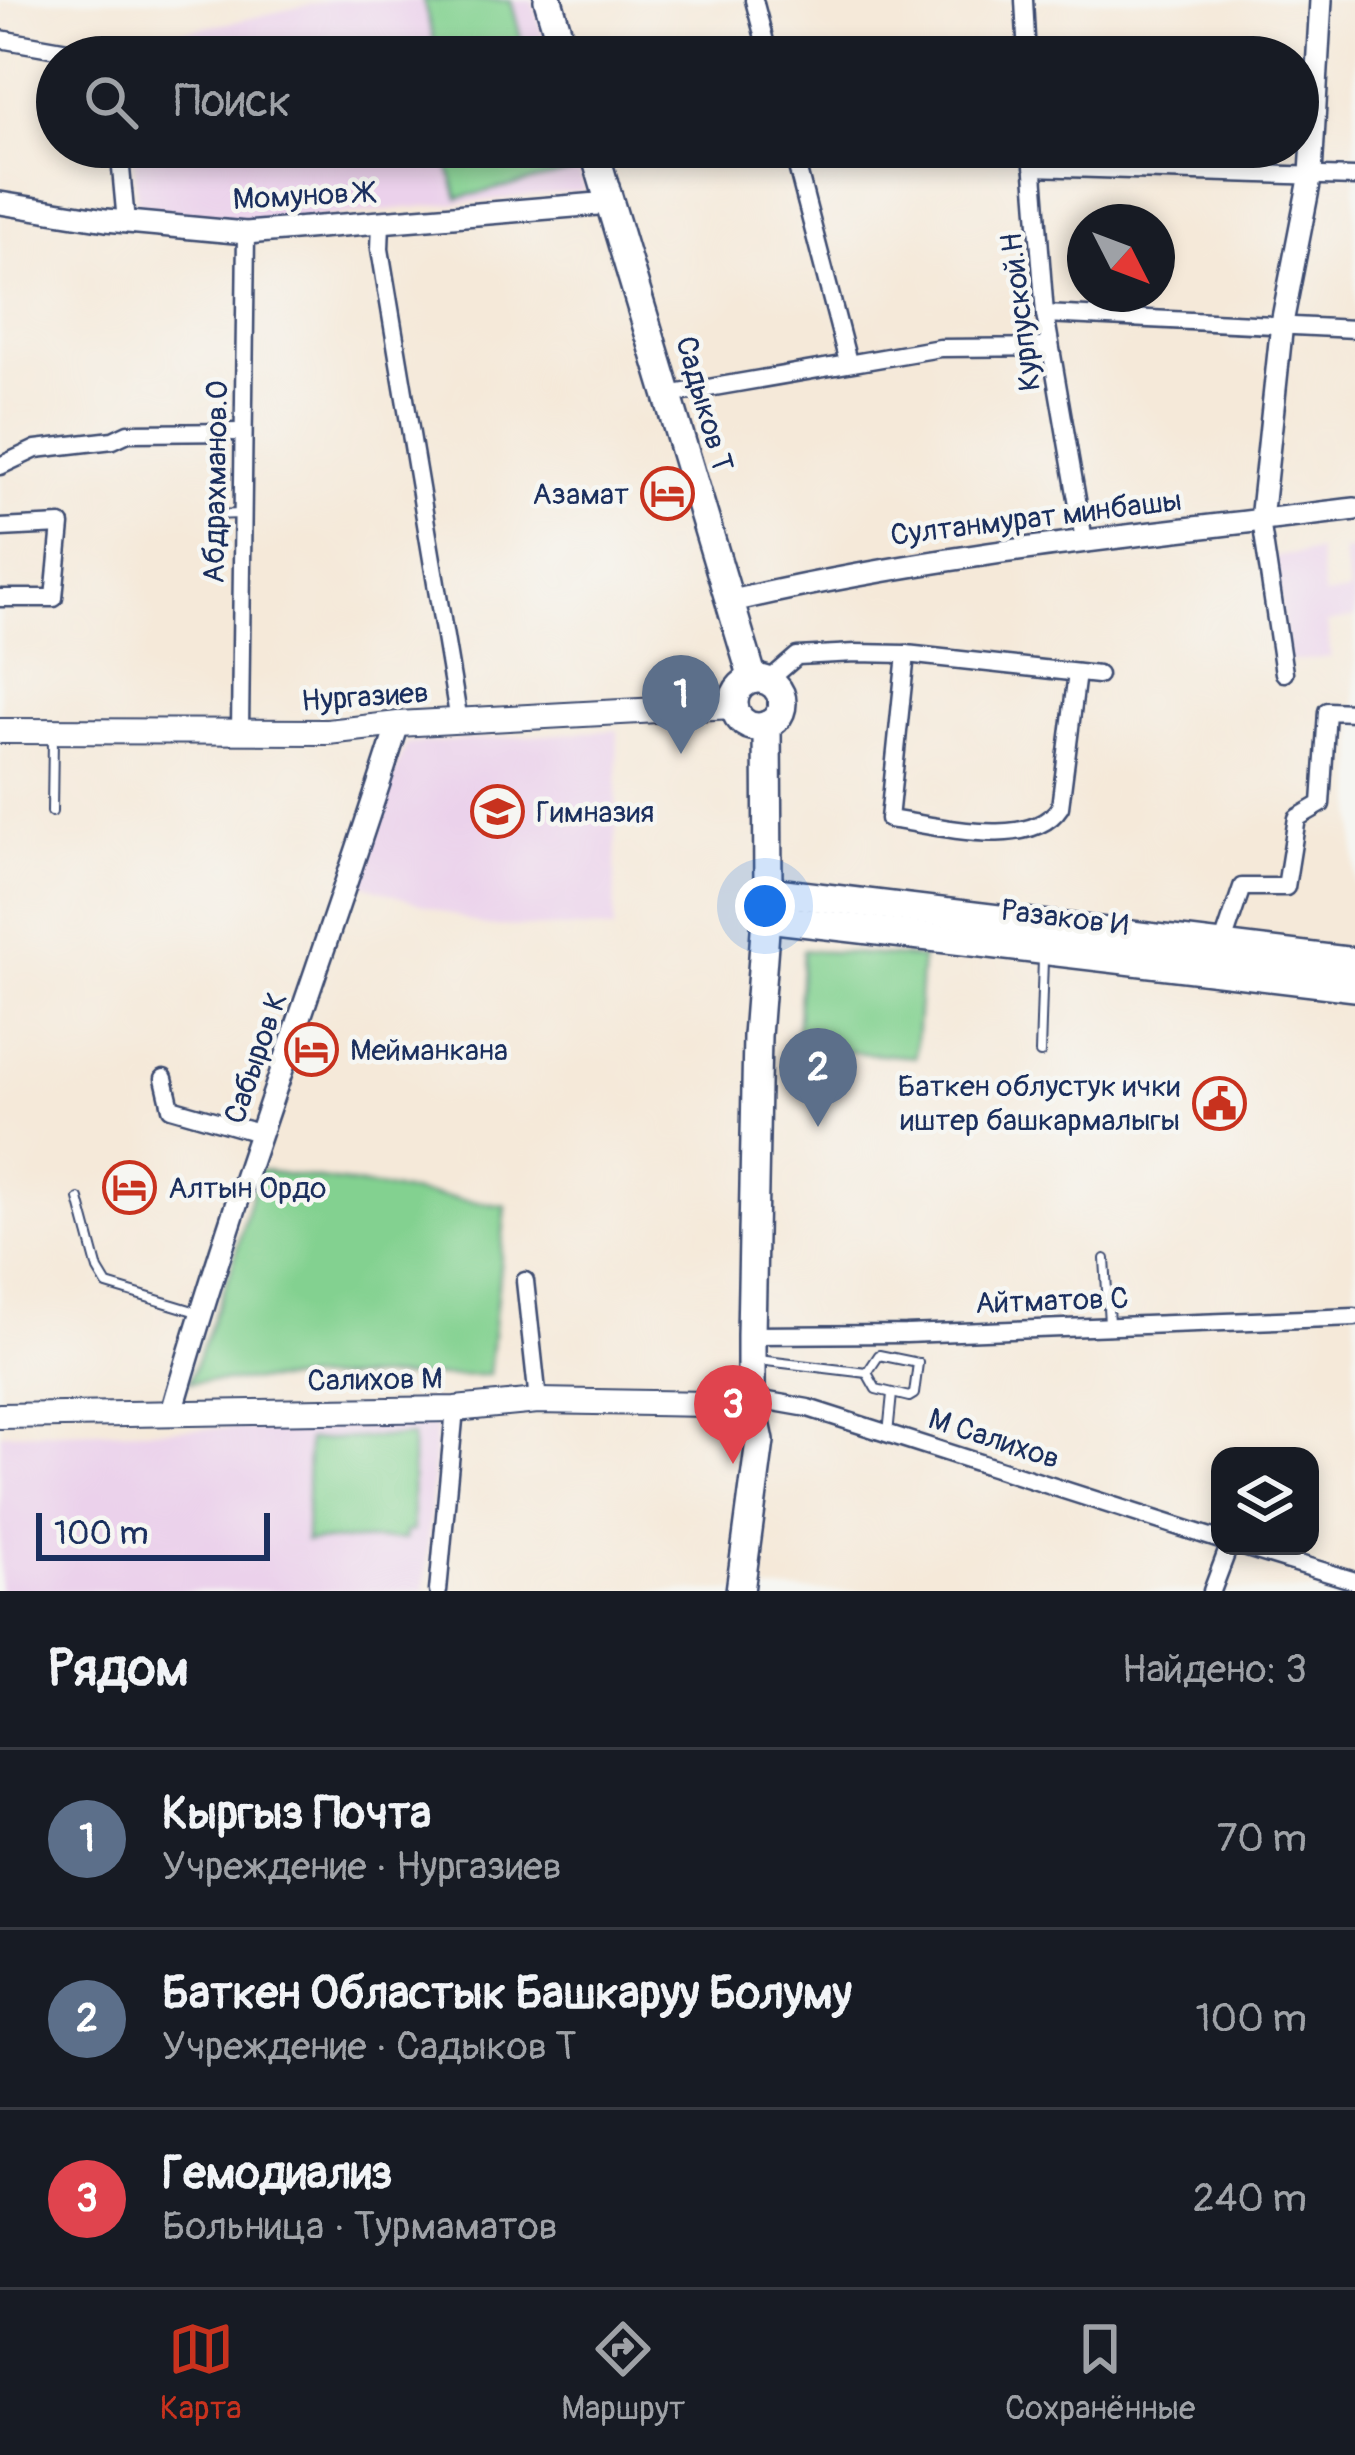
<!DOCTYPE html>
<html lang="ru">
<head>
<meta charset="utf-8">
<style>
  body { margin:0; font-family:Pangolin,sans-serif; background:#242831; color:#f1f3f6 }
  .controls { position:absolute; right:36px; bottom:36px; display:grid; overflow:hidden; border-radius:24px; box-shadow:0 6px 18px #0003 }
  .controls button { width:108px; height:108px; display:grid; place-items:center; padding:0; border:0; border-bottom:3px solid #363941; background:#171b24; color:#f1f3f6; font:60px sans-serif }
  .compass { position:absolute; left:1067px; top:204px; width:108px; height:108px; border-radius:50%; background:#171b24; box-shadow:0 6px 18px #0003; rotate:132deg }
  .scale { position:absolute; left:36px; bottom:30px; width:234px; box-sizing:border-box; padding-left:12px; border:6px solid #1b2f5e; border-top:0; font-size:33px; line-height:42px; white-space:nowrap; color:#1b2f5e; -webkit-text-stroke:9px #f6f6f2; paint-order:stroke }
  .you { position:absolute; left:765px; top:906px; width:42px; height:42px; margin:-30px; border:9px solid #fff; border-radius:50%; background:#1a73e8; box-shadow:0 0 0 18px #1a73e833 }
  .badge { display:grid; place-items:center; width:78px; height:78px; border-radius:50%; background:#c8321e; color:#fff; font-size:39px; font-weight:700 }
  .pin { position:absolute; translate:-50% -99px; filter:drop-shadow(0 3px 6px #0008) }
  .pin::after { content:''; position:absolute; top:63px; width:42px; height:36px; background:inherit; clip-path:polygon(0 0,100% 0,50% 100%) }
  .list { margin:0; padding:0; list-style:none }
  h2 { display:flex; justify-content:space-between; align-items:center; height:156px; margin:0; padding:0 48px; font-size:51px }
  h2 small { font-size:39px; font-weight:400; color:#9ea1a6 }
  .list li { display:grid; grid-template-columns:78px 1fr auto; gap:36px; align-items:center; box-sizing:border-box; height:180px; padding:0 48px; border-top:3px solid #363941 }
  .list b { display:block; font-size:45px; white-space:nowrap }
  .list p { margin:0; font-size:39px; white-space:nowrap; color:#9ea1a6 }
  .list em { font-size:39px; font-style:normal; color:#9ea1a6 }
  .icon { flex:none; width:66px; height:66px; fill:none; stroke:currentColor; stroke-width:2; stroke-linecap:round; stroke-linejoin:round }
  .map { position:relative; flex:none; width:1355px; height:1591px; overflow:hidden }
  .search { position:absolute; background:#171b24; box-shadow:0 6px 18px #0003; left:36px; right:36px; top:36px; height:132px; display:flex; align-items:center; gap:30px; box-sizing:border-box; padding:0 42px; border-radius:66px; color:#9ea1a6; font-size:45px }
  .sheet { height:696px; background:#171b24 }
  nav { display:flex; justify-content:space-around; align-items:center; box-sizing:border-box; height:168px; border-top:3px solid #363941; background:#171b24; font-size:33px; color:#9ea1a6 }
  nav a { display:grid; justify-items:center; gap:6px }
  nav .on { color:#c8321e }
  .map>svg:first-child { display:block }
  .built { fill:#ebd1eb }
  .green { fill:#83d190; stroke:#4f8077; stroke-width:3 }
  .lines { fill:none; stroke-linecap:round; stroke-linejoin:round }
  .service-casing { stroke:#3c4b70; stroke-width:12 }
  .minor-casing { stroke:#3c4b70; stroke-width:21 }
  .tertiary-casing { stroke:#3c4b70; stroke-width:26 }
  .secondary-casing { stroke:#3c4b70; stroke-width:28 }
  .primary-casing { stroke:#3c4b70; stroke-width:32 }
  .trunk-casing { stroke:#3c4b70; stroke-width:32 }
  .service { stroke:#fff; stroke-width:8 }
  .minor { stroke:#fff; stroke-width:16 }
  .tertiary { stroke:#fff; stroke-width:21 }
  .secondary { stroke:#fff; stroke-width:24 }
  .primary { stroke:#fff; stroke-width:27 }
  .trunk { stroke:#fff; stroke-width:27 }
  .labels { text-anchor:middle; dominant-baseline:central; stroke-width:9; stroke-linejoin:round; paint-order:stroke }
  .street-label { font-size:30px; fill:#1b2f5e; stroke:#f6f6f2 }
  .poi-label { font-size:30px; fill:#1b2f5e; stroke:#f6f6f2; text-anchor:start }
</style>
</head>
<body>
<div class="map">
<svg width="1355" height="1591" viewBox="0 0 1355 1591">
  <rect width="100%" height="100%" fill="#f6f6f2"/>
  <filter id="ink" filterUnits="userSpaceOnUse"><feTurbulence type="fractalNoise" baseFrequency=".00833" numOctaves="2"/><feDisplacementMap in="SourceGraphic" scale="24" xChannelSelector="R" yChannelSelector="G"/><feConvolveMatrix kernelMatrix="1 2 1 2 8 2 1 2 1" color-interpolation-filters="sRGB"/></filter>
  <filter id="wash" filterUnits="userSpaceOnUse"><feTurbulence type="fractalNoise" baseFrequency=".004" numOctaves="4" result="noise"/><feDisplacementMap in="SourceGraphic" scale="48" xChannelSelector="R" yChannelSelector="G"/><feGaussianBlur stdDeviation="2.7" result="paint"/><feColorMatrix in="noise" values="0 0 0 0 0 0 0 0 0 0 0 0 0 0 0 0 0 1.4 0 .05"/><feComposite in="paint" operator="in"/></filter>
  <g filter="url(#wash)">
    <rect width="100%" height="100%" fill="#f5e9d9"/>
    <g class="built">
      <polygon points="328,0 533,0 549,57 127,57 126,41 234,22"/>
      <polygon points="133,147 573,147 585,191 252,223 138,212"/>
      <polygon points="1355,550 1355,618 1327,623 1331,657 1288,662 1275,557 1318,551 1324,596 1350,592 1343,552"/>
      <polygon points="618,730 614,929 485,926 351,880 406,744"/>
      <polygon points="436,1424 425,1591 0,1591 0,1433"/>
    </g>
    <g class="green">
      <polygon points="423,0 511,0 526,57 438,57"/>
      <polygon points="443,147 563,147 571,172 458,198"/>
      <polygon points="803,950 922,958 915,1057 796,1048"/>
      <polygon points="258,1170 506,1206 489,1375 189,1382 230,1273"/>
      <polygon points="412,1436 413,1531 405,1532 405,1539 306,1541 308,1440"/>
    </g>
  </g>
  <g filter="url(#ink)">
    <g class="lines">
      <defs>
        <g id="service">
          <polyline points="212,515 241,514"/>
          <polyline points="52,812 53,738"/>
          <polyline points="1040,1053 1043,959"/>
          <polyline points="79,1199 98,1270 107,1285 200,1313"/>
          <polyline points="1105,1259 1109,1323"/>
          <polygon points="879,1355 918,1363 914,1394 909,1397 876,1389 867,1373"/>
          <polyline points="758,1360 867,1373"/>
          <polyline points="888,1434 892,1394"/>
        </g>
        <g id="minor">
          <polyline points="754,0 769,57"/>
          <polyline points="1024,0 1027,57"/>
          <polyline points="0,39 102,57"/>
          <polyline points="119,147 126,222"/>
          <polyline points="792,147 848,362"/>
          <polyline points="1032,147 1045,314 1084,540"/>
          <polyline points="1033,167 1355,177"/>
          <polyline points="381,223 380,249 459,721"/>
          <polyline points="1045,314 1355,329"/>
          <polyline points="668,395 940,348 1050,347"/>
          <polyline points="0,466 36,449 113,440 128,433 243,432"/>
          <polyline points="1261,520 1284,673"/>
          <polyline points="0,528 61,525 54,598 0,598"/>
          <path d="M906,654L889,819C935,825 1031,852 1060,807L1077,673"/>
          <polyline points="768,681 797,656 856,653 906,654 1098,675"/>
          <polyline points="240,731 246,233"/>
          <polyline points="1222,946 1242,887 1286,887 1297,818 1321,804 1327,711 1355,712"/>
          <polyline points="164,1078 171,1108 262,1134"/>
          <polyline points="525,1281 538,1401"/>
          <polyline points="751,1335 906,1334 1355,1317"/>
          <polyline points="751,1398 808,1408 1220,1540"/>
          <polyline points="1240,1546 1355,1581"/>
          <polyline points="438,1591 455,1409"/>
          <polyline points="1212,1591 1229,1546"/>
        </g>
        <g id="tertiary">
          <polyline points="0,203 106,220 246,233 610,203"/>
          <polyline points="1261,520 1282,323 1311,174 1321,0"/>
          <path d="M728,602C934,553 1145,535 1355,509"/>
          <path d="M172,1412C238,1180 326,954 398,724"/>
        </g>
        <g id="secondary">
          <polyline points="0,731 328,732 398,724 733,706"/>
          <polyline points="0,1416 455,1409 538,1401 708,1404 751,1398"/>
        </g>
        <g id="primary">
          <polyline points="768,891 1355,962"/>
          <polyline points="767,918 1355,987"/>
        </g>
        <g id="trunk">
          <polyline points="548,0 565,57"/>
          <polyline points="593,147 753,679"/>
          <circle cx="758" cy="703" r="24"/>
          <polyline points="740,1591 760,1441 751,1398 751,1335 757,1036 768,891 767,725"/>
        </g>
      </defs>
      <use href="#service" class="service-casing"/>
      <use href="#minor" class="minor-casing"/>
      <use href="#tertiary" class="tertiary-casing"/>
      <use href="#secondary" class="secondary-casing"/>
      <use href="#primary" class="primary-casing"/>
      <use href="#trunk" class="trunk-casing"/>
      <use href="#service" class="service"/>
      <use href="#minor" class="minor"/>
      <use href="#tertiary" class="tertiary"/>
      <use href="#secondary" class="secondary"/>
      <use href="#primary" class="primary"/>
      <use href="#trunk" class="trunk"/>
    </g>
  </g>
  <defs>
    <symbol id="hotel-ring" viewBox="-11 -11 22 22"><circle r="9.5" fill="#f6f6f2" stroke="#c8321e" stroke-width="1.5"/><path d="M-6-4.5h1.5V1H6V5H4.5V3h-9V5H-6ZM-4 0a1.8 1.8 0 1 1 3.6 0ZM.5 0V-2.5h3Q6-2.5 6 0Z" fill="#c8321e"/></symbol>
    <symbol id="school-ring" viewBox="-11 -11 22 22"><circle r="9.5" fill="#f6f6f2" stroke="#c8321e" stroke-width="1.5"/><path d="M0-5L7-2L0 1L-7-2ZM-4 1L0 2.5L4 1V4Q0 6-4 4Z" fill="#c8321e"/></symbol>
    <symbol id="civic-ring" viewBox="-11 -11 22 22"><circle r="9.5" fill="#f6f6f2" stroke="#c8321e" stroke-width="1.5"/><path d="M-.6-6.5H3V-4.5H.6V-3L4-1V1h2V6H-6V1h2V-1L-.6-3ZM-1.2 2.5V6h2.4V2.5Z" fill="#c8321e"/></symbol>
  </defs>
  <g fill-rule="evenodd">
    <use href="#hotel-ring" x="638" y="464" width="59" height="59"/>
    <use href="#school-ring" x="468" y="782" width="59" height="59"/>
    <use href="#hotel-ring" x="282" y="1020" width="59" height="59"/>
    <use href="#civic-ring" x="1190" y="1074" width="59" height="59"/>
    <use href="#hotel-ring" x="100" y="1158" width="59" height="59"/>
  </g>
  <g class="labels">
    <g class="street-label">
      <text transform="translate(303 196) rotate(-3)">Момунов Ж</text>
      <text transform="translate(1021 312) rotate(-97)">Курпуской.Н</text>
      <text transform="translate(704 404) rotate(74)">Садыков Т</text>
      <text transform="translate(216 482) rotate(-89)">Абдрахманов.О</text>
      <text transform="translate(1036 518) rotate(-7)">Султанмурат минбашы</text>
      <text transform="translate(365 697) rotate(-4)">Нургазиев</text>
      <text transform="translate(1065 918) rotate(7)">Разаков И</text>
      <text transform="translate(256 1058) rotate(-71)">Сабыров К</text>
      <text transform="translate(1052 1301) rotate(-2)">Айтматов С</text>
      <text transform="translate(375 1380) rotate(-1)">Салихов М</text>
      <text transform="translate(994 1439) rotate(18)">М Салихов</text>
    </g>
    <g class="poi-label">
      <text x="629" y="494" text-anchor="end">Азамат</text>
      <text x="536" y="812">Гимназия</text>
      <text x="350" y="1050">Мейманкана</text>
      <text x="1180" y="1086" text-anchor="end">Баткен облустук ички<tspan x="1180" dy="34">иштер башкармалыгы</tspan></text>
      <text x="168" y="1188">Алтын Ордо</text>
    </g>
  </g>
</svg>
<div class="controls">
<button><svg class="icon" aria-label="layers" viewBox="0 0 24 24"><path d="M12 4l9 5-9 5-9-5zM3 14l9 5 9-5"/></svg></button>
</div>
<svg class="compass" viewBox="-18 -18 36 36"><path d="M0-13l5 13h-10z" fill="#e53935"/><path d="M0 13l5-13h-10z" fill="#9ea1a6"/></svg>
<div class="scale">100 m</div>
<div class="you"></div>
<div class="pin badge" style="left:681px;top:754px;background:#5c6f8a">1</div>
<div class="pin badge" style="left:818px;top:1127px;background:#5c6f8a">2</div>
<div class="pin badge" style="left:733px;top:1464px;background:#e0444e">3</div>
<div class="search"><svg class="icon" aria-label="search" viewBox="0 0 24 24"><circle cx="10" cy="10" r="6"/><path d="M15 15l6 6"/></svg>Поиск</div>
</div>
<section class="sheet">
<h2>Рядом<small>Найдено: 3</small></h2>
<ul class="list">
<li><span class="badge" style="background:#5c6f8a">1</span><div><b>Кыргыз Почта</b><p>Учреждение · Нургазиев</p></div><em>70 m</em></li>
<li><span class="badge" style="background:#5c6f8a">2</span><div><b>Баткен Областык Башкаруу Болуму</b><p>Учреждение · Садыков Т</p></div><em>100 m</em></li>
<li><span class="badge" style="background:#e0444e">3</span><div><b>Гемодиализ</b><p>Больница · Турмаматов</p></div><em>240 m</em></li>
</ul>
</section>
<nav>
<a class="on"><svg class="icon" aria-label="map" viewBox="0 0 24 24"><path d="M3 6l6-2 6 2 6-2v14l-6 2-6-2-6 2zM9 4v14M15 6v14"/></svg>Карта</a>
<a><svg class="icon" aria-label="directions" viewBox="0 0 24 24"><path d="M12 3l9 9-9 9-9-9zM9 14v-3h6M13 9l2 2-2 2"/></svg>Маршрут</a>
<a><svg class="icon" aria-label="saved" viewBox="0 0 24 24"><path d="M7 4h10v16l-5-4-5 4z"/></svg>Сохранённые</a>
</nav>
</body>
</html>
